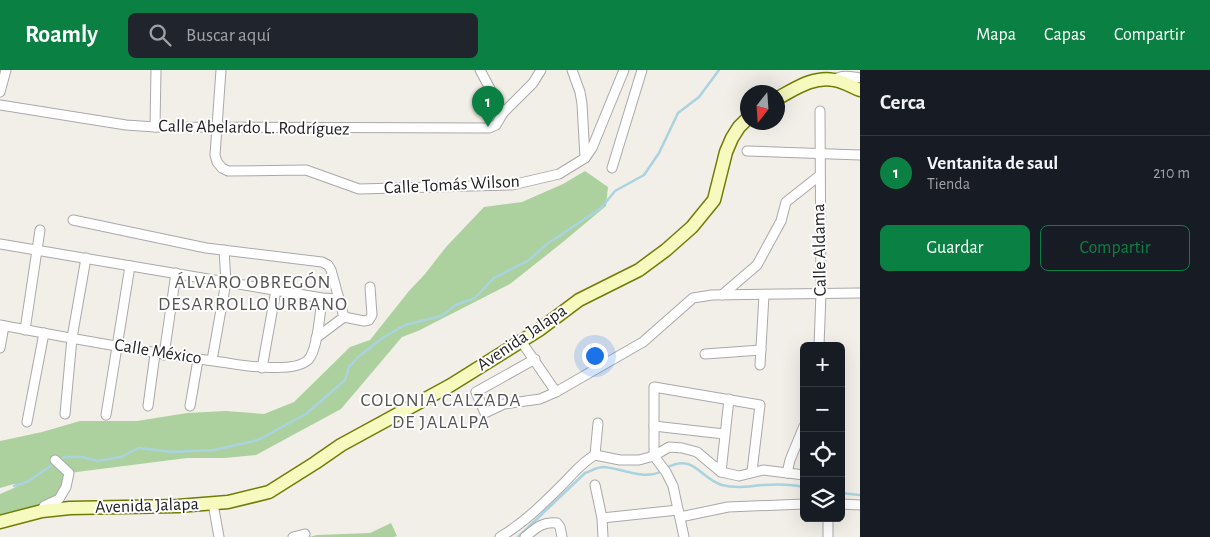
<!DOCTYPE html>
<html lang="es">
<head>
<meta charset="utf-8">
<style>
  body { margin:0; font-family:"Alegreya Sans",sans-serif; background:#20242c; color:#f1f3f6 }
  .controls { position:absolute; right:15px; bottom:15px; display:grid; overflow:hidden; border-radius:8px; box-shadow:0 5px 20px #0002 }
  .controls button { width:45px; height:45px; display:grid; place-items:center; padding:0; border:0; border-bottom:1px solid #363941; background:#171b24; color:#f1f3f6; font:25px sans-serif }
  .compass { position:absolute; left:740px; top:15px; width:45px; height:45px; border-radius:50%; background:#171b24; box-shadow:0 5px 20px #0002; rotate:197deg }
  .you { position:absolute; left:594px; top:285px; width:18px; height:18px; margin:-12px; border:4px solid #fff; border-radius:50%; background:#1a73e8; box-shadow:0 0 0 8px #1a73e833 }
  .badge { display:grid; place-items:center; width:32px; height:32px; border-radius:50%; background:#0b8043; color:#fff; font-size:16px; font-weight:700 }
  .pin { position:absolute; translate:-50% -41px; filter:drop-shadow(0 1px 2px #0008) }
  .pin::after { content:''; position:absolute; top:26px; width:18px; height:15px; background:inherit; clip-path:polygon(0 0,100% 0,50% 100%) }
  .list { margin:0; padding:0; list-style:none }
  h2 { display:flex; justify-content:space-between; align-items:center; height:65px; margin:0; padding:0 20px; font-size:21px }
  h2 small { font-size:16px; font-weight:400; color:#9ea1a6 }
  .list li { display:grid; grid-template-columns:32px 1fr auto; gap:15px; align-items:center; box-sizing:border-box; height:75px; padding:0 20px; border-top:1px solid #363941 }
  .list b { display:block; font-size:19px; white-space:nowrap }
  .list p { margin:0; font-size:16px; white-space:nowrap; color:#9ea1a6 }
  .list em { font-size:16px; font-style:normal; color:#9ea1a6 }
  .actions { display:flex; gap:10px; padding:15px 20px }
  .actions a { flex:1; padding:11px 0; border:1px solid #0b8043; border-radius:8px; text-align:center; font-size:18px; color:#0b8043 }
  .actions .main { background:#0b8043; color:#fff }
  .icon { flex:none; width:28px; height:28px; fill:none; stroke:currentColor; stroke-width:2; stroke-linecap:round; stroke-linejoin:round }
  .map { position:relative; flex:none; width:860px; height:467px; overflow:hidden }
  header { display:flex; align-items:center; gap:30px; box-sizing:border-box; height:70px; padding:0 25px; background:#0b8043; color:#fff }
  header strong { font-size:24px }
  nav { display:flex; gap:28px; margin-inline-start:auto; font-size:18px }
  .search { width:350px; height:45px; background:#20242c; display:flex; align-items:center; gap:12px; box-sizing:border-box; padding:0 18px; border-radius:8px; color:#9ea1a6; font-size:19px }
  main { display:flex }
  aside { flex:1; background:#171b24 }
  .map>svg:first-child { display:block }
  .forest { fill:#add19e }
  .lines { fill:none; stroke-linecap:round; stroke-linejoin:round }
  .stream { stroke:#aad3df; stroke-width:2.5 }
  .street-casing { stroke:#a9a9a9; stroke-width:11 }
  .secondary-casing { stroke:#707d05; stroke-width:15 }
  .street { stroke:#fff; stroke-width:9 }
  .secondary { stroke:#f7fabf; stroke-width:12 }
  .labels { text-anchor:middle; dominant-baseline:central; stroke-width:4; stroke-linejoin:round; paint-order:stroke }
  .street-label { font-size:18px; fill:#222; stroke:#fff }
  .neighbourhood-label { font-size:19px; letter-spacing:1px; fill:#555; stroke:#fff }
</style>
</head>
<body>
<header>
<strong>Roamly</strong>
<div class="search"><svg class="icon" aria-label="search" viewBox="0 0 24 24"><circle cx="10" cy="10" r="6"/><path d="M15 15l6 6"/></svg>Buscar aquí</div>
<nav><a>Mapa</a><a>Capas</a><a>Compartir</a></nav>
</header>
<main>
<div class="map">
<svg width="860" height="467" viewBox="0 0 860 467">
  <rect width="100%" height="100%" fill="#f2efe9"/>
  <g class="forest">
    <polygon points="585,101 608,117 606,136 563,172 510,214 418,261 402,267 341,339 256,385 225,388 187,388 69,403 57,425 26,440 0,447 0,424 16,417 17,415 14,414 0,418 0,371 42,362 80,351 137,351 187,343 226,341 264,344 294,332 350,277 370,270 409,221 425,204 446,177 484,137 522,132 563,114"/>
    <polygon points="391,453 397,466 394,467 309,467 317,465 370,463"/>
  </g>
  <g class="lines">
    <g class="stream">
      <polyline points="60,390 65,387 82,387 97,391 121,387 139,378 172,382 214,380 258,370 306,344 345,310 349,297 358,287 384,267 405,255 441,246 456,235 475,228 494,208 529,190 547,174 601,138 615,121 644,105 659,83 678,43 699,27 719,0"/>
      <path d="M666,398C695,383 699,408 722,415C737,419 749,416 764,415C778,414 791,414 804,417"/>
      <polyline points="14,416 27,412 55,393"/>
      <polyline points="841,423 860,425"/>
      <path d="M518,467L585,403C591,401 597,397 603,397C622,398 644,411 662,401"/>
    </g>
    <defs>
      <g id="street">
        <polyline points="221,0 215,85 217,92 222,98 228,101 306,100 359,119 512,115 559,104 585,88 592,78 624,0"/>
        <polyline points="480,0 503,43"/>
        <polyline points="572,0 580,22 582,34 585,88"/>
        <path d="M836,9C843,4 852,7 860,8"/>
        <polyline points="0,22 6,0"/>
        <polyline points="0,35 126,55 155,57 489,58 496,55 503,43 533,13 541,0"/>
        <polyline points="155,57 156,0"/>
        <polyline points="747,81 860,85"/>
        <polyline points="612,98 642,0"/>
        <polyline points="73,150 206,178 322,192 328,195 331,200 344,247"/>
        <polyline points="0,174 226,212 322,228 339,229"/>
        <polyline points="722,225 757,195 781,151 786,132 819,106"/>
        <polyline points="344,247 364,251 369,250 372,245 370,217"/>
        <path d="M0,255C71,268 142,282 214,291C230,293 247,297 263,297C276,298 298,299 308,290C318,280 320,242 322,228"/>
        <polyline points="25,260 40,160"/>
        <polyline points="316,268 344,247"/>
        <polyline points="521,271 556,322"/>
        <polyline points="819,276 821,223 820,41"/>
        <polyline points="0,278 4,256"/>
        <polyline points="705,284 761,280"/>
        <polyline points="164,285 176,203"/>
        <polyline points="535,289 476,322 485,343 504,334 540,329 556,322 643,272 693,228 712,225 860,223"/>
        <polyline points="212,290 226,212 224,180"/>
        <polyline points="760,295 764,225"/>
        <polyline points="262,298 276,220"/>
        <polyline points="148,336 155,284"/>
        <polyline points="190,336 198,290"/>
        <polyline points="65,344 72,268 86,188"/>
        <polyline points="106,345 130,196"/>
        <polyline points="27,352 44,263"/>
        <polyline points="654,356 724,364"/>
        <polyline points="595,385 598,353"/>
        <polyline points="721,402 729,329"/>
        <polyline points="787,403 790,390 804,356"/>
        <polyline points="595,415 602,448 603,467"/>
        <polyline points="213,434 219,467"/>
        <polyline points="841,434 860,435"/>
        <polyline points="42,441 44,436 59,429 66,417 69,403 55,390"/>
        <polyline points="680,447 728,437 804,434"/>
        <polyline points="602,448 678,440"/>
        <polyline points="828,448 828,467"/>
        <polyline points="293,467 305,464"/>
        <path d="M500,467C524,453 544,433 563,414C574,403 582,392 595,385L620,390H639L654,386L669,377L682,378L697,382L721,402L739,406L763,400L804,405"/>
        <path d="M525,467C536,458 543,451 557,453L560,457L562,467"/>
        <polyline points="684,467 673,416 666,402 654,386 654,317 760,335 752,401"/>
      </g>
      <g id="secondary">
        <path d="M778,28C795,19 813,6 834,10C843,11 852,17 860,20"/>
        <polyline points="0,452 42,441 70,438 178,436 228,432 269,422 315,393 341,375 451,315 539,260 579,230 639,200 666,180 692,157 714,130 726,82 732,68 739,57 748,48"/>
      </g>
    </defs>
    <use href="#street" class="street-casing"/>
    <use href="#secondary" class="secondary-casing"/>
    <use href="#street" class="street"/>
    <use href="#secondary" class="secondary"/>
  </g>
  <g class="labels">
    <g class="street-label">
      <text transform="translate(254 58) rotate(1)">Calle Abelardo L. Rodríguez</text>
      <text transform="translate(452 115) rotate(-3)">Calle Tomás Wilson</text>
      <text transform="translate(820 180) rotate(-91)">Calle Aldama</text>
      <text transform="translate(522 268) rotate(-34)">Avenida Jalapa</text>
      <text transform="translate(158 282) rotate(9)">Calle México</text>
      <text transform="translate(147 436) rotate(-2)">Avenida Jalapa</text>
    </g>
    <g class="neighbourhood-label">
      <text x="253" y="212">ÁLVARO OBREGÓN<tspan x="253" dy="22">DESARROLLO URBANO</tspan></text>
      <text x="441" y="330">COLONIA CALZADA<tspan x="441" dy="22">DE JALALPA</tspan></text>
    </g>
  </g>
</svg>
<div class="controls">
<button>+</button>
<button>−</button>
<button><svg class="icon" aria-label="locate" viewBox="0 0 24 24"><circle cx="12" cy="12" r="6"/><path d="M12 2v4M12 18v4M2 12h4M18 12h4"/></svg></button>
<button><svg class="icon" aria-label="layers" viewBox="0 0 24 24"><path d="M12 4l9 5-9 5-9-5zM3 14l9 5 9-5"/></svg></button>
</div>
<svg class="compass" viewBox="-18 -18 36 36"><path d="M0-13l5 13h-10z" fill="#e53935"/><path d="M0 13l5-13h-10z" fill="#9ea1a6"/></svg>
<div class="you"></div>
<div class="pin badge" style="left:488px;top:57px">1</div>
</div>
<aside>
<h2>Cerca<small></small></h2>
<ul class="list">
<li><span class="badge">1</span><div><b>Ventanita de saul</b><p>Tienda</p></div><em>210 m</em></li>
</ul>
<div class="actions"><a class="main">Guardar</a><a>Compartir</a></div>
</aside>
</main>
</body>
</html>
